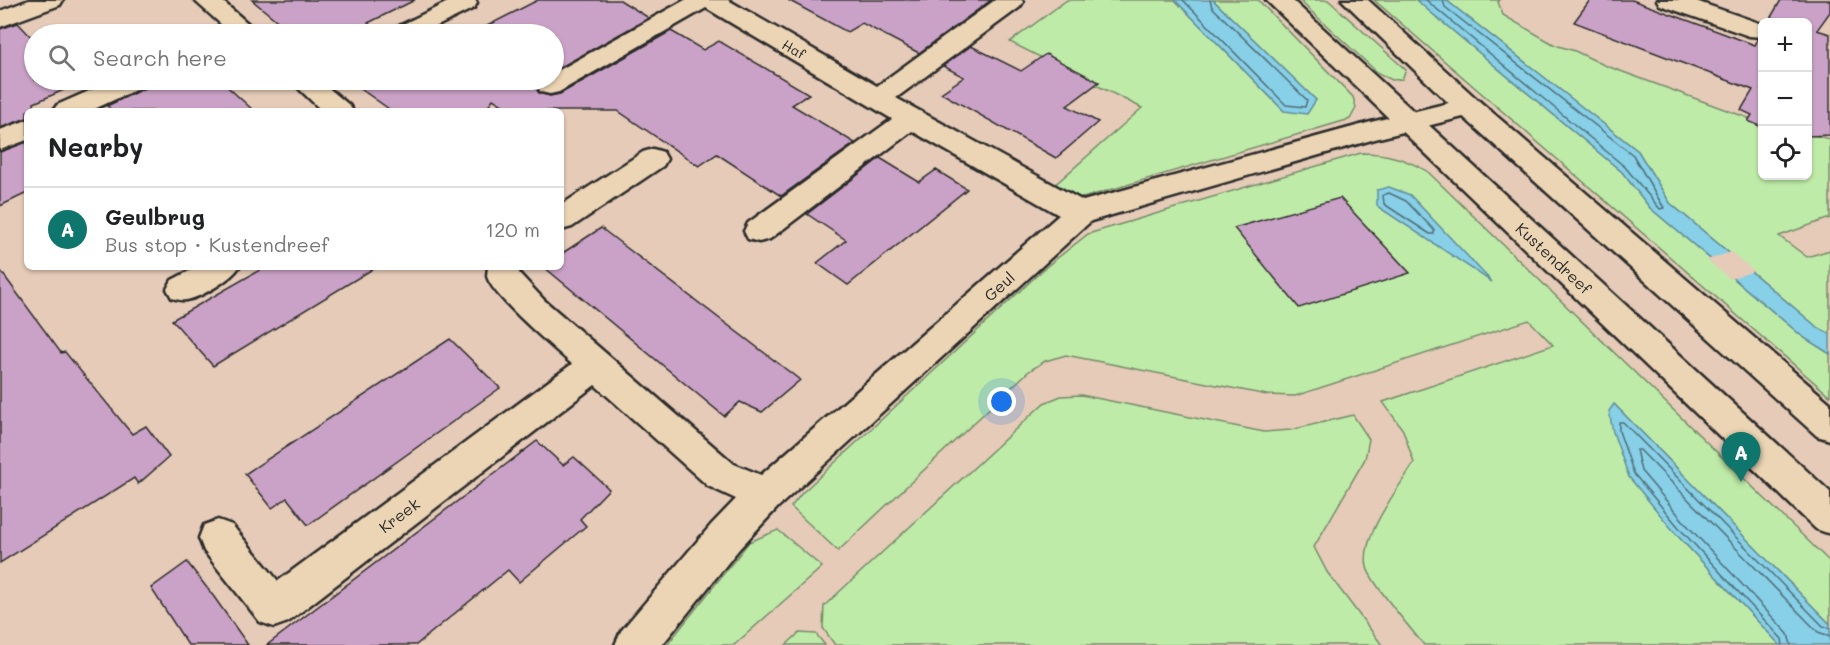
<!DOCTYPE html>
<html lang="en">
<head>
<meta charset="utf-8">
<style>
  body { margin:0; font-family:Mali,sans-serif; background:#f2f2f2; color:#202124 }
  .controls { position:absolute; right:18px; top:18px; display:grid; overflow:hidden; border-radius:9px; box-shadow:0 2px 4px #0004 }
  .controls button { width:54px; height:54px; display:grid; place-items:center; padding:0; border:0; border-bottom:2px solid #e0e0e0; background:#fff; color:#202124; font:30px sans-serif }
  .you { position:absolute; left:1002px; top:402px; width:21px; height:21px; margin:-15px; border:4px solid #fff; border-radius:50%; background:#1a73e8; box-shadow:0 0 0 9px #1a73e833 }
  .badge { display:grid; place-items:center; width:39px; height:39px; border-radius:50%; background:#0f766e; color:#fff; font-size:20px; font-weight:700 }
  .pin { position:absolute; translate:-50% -50px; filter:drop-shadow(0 2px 3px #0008) }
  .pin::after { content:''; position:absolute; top:32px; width:21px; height:18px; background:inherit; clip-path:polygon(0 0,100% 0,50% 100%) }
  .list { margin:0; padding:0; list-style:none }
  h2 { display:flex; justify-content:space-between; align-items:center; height:78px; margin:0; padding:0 24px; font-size:26px }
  h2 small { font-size:20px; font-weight:400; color:#757577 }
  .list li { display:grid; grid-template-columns:39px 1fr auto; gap:18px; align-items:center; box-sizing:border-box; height:84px; padding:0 24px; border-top:2px solid #e0e0e0 }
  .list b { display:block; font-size:22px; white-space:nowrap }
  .list p { margin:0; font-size:20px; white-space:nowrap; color:#757577 }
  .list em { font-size:20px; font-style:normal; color:#757577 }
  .icon { flex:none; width:33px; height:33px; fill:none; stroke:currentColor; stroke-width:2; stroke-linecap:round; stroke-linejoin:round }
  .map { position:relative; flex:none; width:1830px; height:645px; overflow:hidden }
  .search { position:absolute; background:#fff; box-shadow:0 2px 4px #0004; left:24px; top:24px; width:540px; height:66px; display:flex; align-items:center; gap:15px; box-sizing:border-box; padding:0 21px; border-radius:33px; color:#757577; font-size:22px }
  .panel { position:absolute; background:#fff; box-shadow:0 2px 4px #0004; left:24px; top:108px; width:540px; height:162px; border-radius:9px }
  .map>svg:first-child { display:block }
  .green { fill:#bfeba8; stroke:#758b6a; stroke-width:1.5 }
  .water { fill:#87d0e8; stroke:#628e9c; stroke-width:1.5 }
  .pier { fill:#e5cbb8 }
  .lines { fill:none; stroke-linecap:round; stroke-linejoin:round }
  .shore { stroke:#506d77; stroke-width:1.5 }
  .building { fill:#cba2c7; stroke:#2b2b2b; stroke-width:1.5 }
  .street-casing { stroke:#2b2b2b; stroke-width:5 }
  .secondary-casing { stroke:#2b2b2b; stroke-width:5 }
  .street { fill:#ecd5b4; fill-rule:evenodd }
  .secondary { fill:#ecd5b4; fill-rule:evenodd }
  .labels { text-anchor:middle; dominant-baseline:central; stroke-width:6; stroke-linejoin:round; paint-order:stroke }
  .far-street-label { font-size:14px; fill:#2b2b2b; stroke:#ecd5b4 }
  .street-label { font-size:16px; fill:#2b2b2b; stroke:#ecd5b4 }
</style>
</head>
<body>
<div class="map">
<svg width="1830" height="645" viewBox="0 0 1830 645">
  <rect width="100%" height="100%" fill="#e5cbb8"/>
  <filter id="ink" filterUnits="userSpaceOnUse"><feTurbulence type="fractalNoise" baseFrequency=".0167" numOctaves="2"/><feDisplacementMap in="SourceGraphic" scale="12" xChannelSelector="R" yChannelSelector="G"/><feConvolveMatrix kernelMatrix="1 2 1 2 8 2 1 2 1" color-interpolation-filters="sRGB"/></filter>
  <g filter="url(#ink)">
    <g class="green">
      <polygon points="1067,0 1175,0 1284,111 1316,100 1213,0 1258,0 1353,97 1356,108 1350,119 1069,202 1049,190 1142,108 1010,42"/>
      <polygon points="1299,0 1328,0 1406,70 1402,79 1392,80 1378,73"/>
      <polygon points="1374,0 1416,0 1622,172 1650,208 1803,337 1830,354 1830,396"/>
      <polygon points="1446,0 1500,0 1498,2 1503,15 1555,45 1575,51 1604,65 1762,123 1762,176 1808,176 1808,134 1830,139 1830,218 1779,236 1807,257 1830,250 1830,334 1817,327 1670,203 1638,151"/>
      <path d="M1361,153C1387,153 1405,159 1427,171L1830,562V624L1614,404L1676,534L1780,645H1424C1412,630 1370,582 1367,567C1360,537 1398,489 1414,463L1403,430L1383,402L1553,345L1529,320L1295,396L1267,395L1066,355L1045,361L1029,371L838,551L791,507L802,493L1046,267L1088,234Z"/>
      <polygon points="1081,395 1264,432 1291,430 1353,415 1369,439 1365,459 1314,547 1327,572 1382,645 835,645 823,628 824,606 1044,403 1061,396"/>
      <polygon points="778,530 822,567 734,645 667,645 749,542"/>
      <polygon points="799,633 816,634 825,645 786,645"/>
    </g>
    <g class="water">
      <polygon points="1175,0 1213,0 1316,100 1307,114 1284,111"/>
      <polygon points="1416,0 1446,0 1638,151 1670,203 1817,327 1830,334 1830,354 1803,337 1650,208 1622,172"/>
      <polygon points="1389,187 1410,195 1492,282 1377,206 1377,190"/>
      <polygon points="1614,404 1830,624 1830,645 1780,645 1676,534 1629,477 1613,432 1609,411"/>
    </g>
    <polygon class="pier" points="1731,252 1754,271 1730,279 1707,260"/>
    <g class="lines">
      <g class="shore">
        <polyline points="1183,0 1286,105 1305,107 1307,100 1212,7 1210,0"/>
        <polyline points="1426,0 1625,167 1660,209 1664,208 1633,155 1445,7 1443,0"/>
        <polygon points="1389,193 1406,201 1434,230 1434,234 1430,234 1384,204 1383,195"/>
        <polyline points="1783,645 1782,639 1681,530 1634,474 1619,431 1619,422 1623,422 1823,626 1830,628"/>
        <polyline points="1791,645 1788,634 1687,525 1641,471 1636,450 1640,450 1818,632 1830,636"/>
      </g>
    </g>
    <g class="building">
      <polygon points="252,0 415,0 368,23 373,27 359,34 293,34"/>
      <polygon points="538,0 620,0 649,18 554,71 554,34 489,34 481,29"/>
      <polygon points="788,0 991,0 919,53 862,23 847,32"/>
      <polygon points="1590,0 1632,0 1755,45 1758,39 1762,39 1762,127 1748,121 1752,115 1741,110 1753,90 1574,22"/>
      <polygon points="1781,0 1830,0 1830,12 1817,30 1830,34 1830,135 1808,136 1808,22 1768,22"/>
      <polygon points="18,23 34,40 34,80 110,80 89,88 82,82 34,103 34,111 27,111 27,118 0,128 0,29"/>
      <polygon points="671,31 703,50 719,41 809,94 792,105 855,143 781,196 717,154 699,166 618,111 512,111 493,99 485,111 392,111 348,80 539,80 535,87 539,93 550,96 560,94"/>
      <polygon points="971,46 1021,71 1046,54 1099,82 1067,106 1098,122 1056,158 941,93 964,77 943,66"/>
      <polygon points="150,80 220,80 254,111 113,111 107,106 145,88"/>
      <polygon points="27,142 27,193 0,206 0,152"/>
      <polygon points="880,158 919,182 936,170 967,189 848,285 817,263 846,240 807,214"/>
      <polygon points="1340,198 1410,273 1299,308 1234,228"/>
      <polygon points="601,228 623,245 800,380 762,412 740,402 724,416 544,267 561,267 561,254"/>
      <polygon points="265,267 376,267 213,366 172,320"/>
      <polygon points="0,270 61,353 65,352 132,434 146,426 169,457 138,484 134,478 0,563"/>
      <polygon points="450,339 500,388 308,525 287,498 272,508 245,474"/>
      <polygon points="537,441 563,465 574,457 609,489 580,519 586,526 519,582 508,570 416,645 267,645"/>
      <polygon points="187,562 214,597 248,645 188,645 151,588"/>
    </g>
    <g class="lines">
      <defs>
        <g id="street">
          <polygon points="29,0 63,0 60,5 0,27 0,11"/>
          <polygon points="194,0 221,0 260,34 232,34"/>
          <polygon points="452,0 475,0 477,3 474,8 421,34 389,34 393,29"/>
          <path d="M685,0H728L877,86L995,0H1022L1023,2L1020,7L896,98L1083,201L1371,122L1469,98L1479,101L1483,107L1479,113L1375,139L1091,221L778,507L739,549L662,645H615L621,631L711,525L736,499L708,486L595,385L288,622L274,627L260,622L204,551L199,538L204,525L218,520L232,525L278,581L572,364C555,349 491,295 487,276C487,275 488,268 488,267H520L519,273L544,300L734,464L761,475L1059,215L912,131L770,239L759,242L748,239L744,231L748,223L892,119L706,8L559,92L550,94L541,92L537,86L541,80H554V73Z"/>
          <polygon points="1657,0 1693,0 1762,24 1762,37 1749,36 1660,5"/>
          <polygon points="114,80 148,80 144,86 90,111 53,111 57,105"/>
          <polygon points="290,80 319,80 349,105 353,111 322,111"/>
          <polygon points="27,120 27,140 0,150 0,130"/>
          <polygon points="653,149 663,152 667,159 663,166 572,227 561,230 561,205 643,152"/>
          <path d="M197,267H239C232,279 200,298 186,300C181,301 176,299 172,298L167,289L172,280Z"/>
        </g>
        <g id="secondary">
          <polygon points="1266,0 1292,0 1830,492 1830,534 1816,529"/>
          <polygon points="1342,0 1368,0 1479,101 1830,403 1830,440 1817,436 1459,113"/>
        </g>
      </defs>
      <use href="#street" class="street-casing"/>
      <use href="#secondary" class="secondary-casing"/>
      <use href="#street" class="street"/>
      <use href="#secondary" class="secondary"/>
    </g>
  </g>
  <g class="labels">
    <g class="far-street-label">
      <text transform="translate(794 49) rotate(30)">Haf</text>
    </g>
    <g class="street-label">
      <text transform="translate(1554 258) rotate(43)">Kustendreef</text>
      <text transform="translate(999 286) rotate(-42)">Geul</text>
      <text transform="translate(399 515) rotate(-37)">Kreek</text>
    </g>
  </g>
</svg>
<div class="controls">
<button>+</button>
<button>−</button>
<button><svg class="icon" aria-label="locate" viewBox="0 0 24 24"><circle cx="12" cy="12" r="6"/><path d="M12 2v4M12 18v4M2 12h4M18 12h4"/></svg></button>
</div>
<div class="you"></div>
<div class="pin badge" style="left:1741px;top:482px">A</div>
<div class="search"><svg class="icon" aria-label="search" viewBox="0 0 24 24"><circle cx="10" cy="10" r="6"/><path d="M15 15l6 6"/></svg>Search here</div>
<section class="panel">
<h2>Nearby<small></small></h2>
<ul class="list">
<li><span class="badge">A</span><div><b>Geulbrug</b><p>Bus stop · Kustendreef</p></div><em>120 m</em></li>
</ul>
</section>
</div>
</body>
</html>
